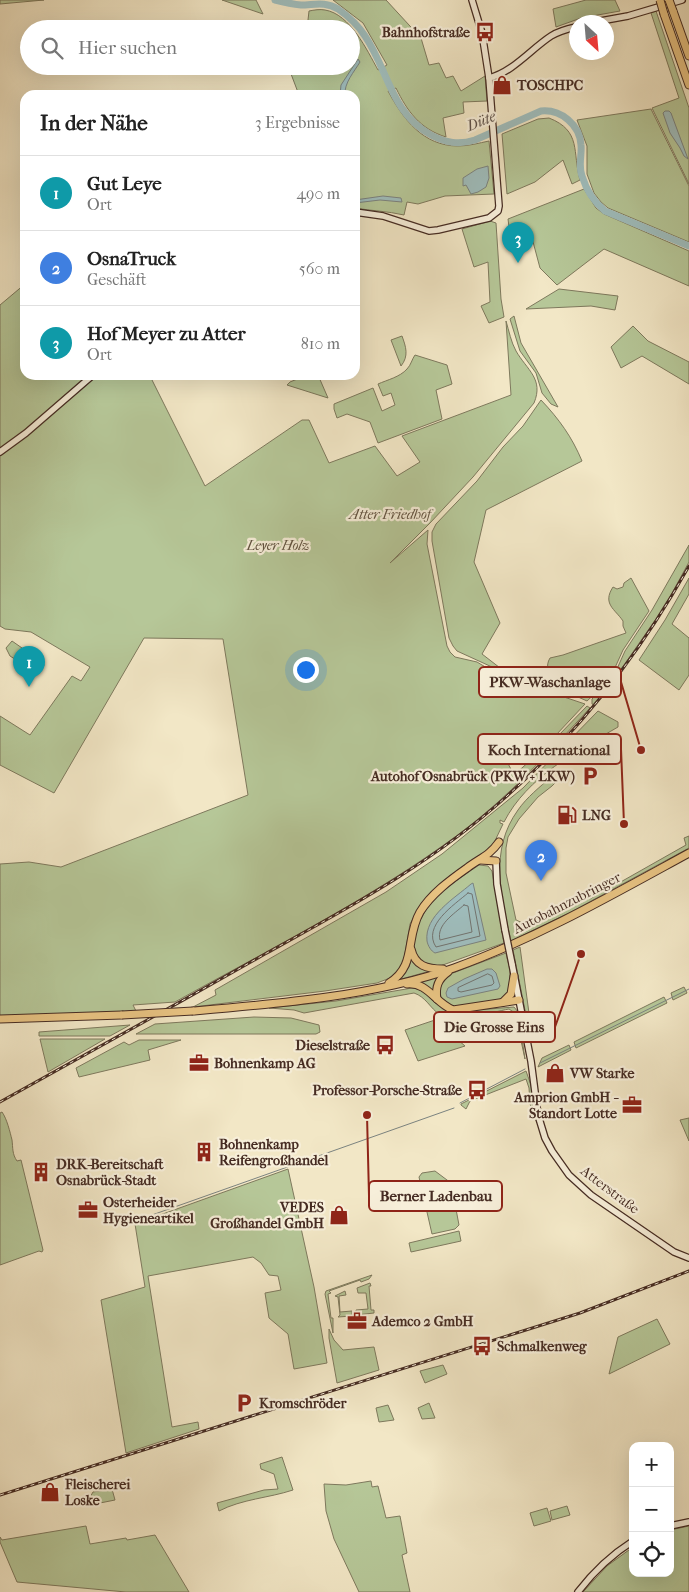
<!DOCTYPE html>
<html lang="de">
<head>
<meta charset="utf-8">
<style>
  body { margin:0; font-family:"IM FELL French Canon",serif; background:#f2f2f2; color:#222 }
  .controls { position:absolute; right:15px; bottom:15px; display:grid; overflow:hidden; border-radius:10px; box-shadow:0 5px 20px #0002 }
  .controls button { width:45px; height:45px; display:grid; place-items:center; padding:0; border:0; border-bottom:1px solid #e0e0e0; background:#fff; color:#222; font:25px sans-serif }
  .compass { position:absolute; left:569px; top:15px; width:45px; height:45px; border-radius:50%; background:#fff; box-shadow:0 5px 20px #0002; rotate:154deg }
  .you { position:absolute; left:305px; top:669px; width:18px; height:18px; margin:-12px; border:4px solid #fff; border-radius:50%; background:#1a73e8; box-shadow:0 0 0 8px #1a73e833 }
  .badge { display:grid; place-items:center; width:32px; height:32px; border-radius:50%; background:#0b8043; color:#fff; font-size:16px; font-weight:700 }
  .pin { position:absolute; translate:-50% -41px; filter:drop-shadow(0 1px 2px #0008) }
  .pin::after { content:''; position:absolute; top:26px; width:18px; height:15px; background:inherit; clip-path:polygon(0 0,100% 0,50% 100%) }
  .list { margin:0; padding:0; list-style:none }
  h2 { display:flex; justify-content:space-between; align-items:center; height:65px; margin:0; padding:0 20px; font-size:21px }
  h2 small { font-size:16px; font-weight:400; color:#767676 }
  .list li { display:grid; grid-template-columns:32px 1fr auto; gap:15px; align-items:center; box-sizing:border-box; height:75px; padding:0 20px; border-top:1px solid #e0e0e0 }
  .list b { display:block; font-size:19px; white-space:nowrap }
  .list p { margin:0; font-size:16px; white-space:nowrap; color:#767676 }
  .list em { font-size:16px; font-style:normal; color:#767676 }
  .icon { flex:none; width:28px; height:28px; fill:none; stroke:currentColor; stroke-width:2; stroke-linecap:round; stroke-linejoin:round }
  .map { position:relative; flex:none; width:689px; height:1592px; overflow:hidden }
  .search { position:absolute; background:#fff; box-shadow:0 5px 20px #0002; left:20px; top:20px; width:340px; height:55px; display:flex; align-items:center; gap:12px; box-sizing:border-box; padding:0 18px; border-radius:28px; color:#767676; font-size:19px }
  .panel { position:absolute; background:#fff; box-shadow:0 5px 20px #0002; left:20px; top:90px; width:340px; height:290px; border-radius:15px }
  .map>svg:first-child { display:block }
  .green { fill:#b6c798; stroke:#7e795d }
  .water { fill:#9fbebe; stroke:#7b8380 }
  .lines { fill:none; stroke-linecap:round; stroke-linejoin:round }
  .shore { stroke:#727470; stroke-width:1 }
  .stream { stroke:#7b8380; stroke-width:1 }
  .river { stroke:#9fbebe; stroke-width:7 }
  .secondary-casing { stroke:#452b22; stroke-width:8 }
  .highway-casing { stroke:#452b22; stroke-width:9 }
  .secondary { stroke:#f7efda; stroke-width:5.5 }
  .highway { stroke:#e9c483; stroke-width:7 }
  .rail-casing { stroke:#452b22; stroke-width:3 }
  .rail { stroke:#f7efda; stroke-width:1; stroke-dasharray:4; stroke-linecap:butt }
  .secondary-bridge-casing { stroke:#452b22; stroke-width:8; stroke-linecap:butt }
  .highway-bridge-casing { stroke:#452b22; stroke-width:9; stroke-linecap:butt }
  .secondary-bridge { stroke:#f7efda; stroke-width:5.5 }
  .highway-bridge { stroke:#e9c483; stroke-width:7 }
  .labels { text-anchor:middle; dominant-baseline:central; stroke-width:4.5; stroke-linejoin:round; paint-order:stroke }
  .poi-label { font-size:14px; font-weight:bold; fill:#452b22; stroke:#f7efda; text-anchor:start }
  .park-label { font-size:14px; font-style:italic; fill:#615240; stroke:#f7efda }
  .street-label { font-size:14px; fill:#452b22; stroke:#f7efda }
  .water-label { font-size:15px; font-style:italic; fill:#5c5049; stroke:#f7efda }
  .leader { fill:none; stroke:#8f2418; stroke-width:2 }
  .callout-dot { fill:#8f2418; stroke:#f7efda; stroke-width:2 }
  .callout { fill:#f7efda; stroke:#8f2418; stroke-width:2 }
  .callout-label { font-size:15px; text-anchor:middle; font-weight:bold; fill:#452b22 }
</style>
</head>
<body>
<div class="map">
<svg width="689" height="1592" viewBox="0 0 689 1592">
  <rect width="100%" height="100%" fill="#f2e7c6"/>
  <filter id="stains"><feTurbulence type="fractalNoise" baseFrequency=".004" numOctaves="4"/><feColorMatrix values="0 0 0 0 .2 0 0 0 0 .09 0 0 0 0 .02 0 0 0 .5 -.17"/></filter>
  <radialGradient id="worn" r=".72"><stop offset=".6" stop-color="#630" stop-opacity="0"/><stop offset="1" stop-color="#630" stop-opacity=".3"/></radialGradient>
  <g class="green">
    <polygon points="0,0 44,0 0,4"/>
    <polygon points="222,0 256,0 263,14"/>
    <path d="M333,0H386L421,38L429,65L439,63L446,78L453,76L461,91L485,76L487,101L463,102L464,113L443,118L446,137C420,129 407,111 396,88L388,91C403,119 423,146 458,146C469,146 479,143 489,141L494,194L445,196L418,204L407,202L404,215C387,211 372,211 355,208V95H299L288,66H351V29H307L309,11C314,10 320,9 325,10C350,14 367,50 378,70L387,65L363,23Z"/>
    <polygon points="586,0 615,0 620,11 581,18 556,27 553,9"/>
    <polygon points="656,11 689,108 689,184 652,108 679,98 651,13"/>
    <polygon points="651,109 689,186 689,242 608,208 601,202 594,193 587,174 587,146 577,120"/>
    <path d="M549,118C582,131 572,152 580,180L572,184L563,160L535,182L507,194L502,134L538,119Z"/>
    <polygon points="584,189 596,208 604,214 689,251 689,286 604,249 557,285 540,268 532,238 509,227 508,219"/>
    <polygon points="490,221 496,223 501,299 504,317 489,323 481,306 490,302 488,262 474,267 462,229"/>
    <path d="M25,284V375H152L151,378L205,486L302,420H309L329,463L375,446L397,476L420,462L402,436L511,395L506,321C509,331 511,342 516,351C527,370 544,379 534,403L473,477L430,523L390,563L428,530L427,544L447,646L450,652L455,657L477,662L517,686L530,691L558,695L585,704L556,735L540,743H519L502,752L514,775L558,736L587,706L590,708C549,752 508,798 459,834C371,899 270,949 175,1002L133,1005L136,1011L0,1016V864L29,862L61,867L248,795L223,639L144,638L54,793L0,765V716L30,735L72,676L81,681L90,667L31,632L5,629L0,626V305Z"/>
    <polygon points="559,289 618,296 615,310 591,306 526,309"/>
    <polygon points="514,316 521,343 558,407 551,404 542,393 536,373 520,351 510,319"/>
    <polygon points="633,326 648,341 689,362 689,384 642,356 621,368 611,347"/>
    <path d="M402,336C406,347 409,356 401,366L391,340Z"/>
    <path d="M415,355L447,365L452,384L436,390L442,419L378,443L370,422L347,414L337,418L334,409V404L373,388L382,411L395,405L391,393L383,396L378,384C387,380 400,377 407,369C411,365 412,359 415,355Z"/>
    <polygon points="307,375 318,375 328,398 287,385 290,382"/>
    <path d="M541,400C559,419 572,437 582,461L486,510L474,562L500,623L482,654L504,671L525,679L551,681C549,673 545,666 550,658L563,655L626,633L623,626V621C615,609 602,604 613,587L617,589L623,587L624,583L631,578L649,611L623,650L613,672L601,688L587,701L558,688L518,683L492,667L457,651L453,646L449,638L432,541V532L436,524L477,481L503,447L523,426Z"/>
    <polygon points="689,545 689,562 665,606 624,665 594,705 592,704 592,699 603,688 616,671 625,651 652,610"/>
    <polygon points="689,578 689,594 672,624 689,638 689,675 679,690 639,660 665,620"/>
    <polygon points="12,641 42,662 44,665 40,672 37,673 10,656 6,648"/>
    <path d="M598,711L618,722V727C577,751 527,777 504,822L500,820V823L503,824L491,849L432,892L422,902L410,924L403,965L396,974L390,978L377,983L325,991L193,1007L216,995L215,990L386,892L442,854L523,788Z"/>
    <path d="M551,777L556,782L552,786L538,797L519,819L508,837L506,848V873L516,920L527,925L588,898L590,899L603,891L607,881L610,888L686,845L684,838L689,836V848L569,913L511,941C501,896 489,850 518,810C527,797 540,787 551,777Z"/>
    <polygon points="479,865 488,866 492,871 504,943 440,966 433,967 417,959 413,948 417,926 428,906 447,887"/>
    <polygon points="520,947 532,1035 530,1035 513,950"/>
    <polygon points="506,953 510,970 509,991 500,1000 453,1007 440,998 439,987 445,976"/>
    <polygon points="411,959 422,969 430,971 398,980 409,967"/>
    <polygon points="441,975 434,993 424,984 418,982"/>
    <polygon points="684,987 687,993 673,1000 671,993"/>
    <path d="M412,988C434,991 432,1006 452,1012L514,1007L518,1012L525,1059L515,1013L509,1009C492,1012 455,1024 440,1015C430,1008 426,997 414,993L304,1013L294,1010L269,1008L336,1001Z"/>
    <polygon points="664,997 667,1003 576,1048 574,1042"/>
    <polygon points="254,1017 291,1018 319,1025 320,1032 316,1034 136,1034 155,1024"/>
    <polygon points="435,1020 465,1046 418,1061 405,1030"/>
    <polygon points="130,1025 110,1036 39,1036 39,1032"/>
    <polygon points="40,1039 105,1039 48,1072"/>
    <polygon points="139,1040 181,1040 148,1050 150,1060 79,1077 76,1068 124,1042 129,1045"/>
    <polygon points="569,1045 571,1050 538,1067 542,1058"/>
    <polygon points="526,1071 531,1085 537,1123 530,1104 529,1088 526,1079 470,1101 466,1109 461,1105 461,1104"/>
    <path d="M2,1112C7,1119 10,1132 12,1140C13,1148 12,1154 17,1161L21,1160L43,1250L42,1252L39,1251L0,1265V1113Z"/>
    <polygon points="689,1118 689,1141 680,1120"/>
    <polygon points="288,1169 314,1287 327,1363 294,1369 288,1334 269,1318 265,1293 281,1290 278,1276 269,1275 261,1263 253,1257 148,1276 172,1427 198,1422 199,1429 126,1453 101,1300 145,1287 135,1224"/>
    <polygon points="435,1171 451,1183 459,1225 455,1229 432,1234 419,1177 422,1173"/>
    <polygon points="459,1231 461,1241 411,1252 409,1243"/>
    <polygon points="372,1275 369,1279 361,1282 360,1280 329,1291 331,1293 328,1294 331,1318 333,1318 333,1333 325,1294 326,1291"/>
    <polygon points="370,1283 371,1286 369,1286 371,1310 374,1310 374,1313 356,1315 356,1310 368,1309 366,1293 358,1293 357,1288"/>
    <polygon points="345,1291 346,1295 339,1296 340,1312 352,1311 352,1316 338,1317 340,1315 338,1297 335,1296"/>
    <polygon points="657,1319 670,1344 609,1374 618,1337"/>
    <polygon points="329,1329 334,1340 343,1350 374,1347 379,1370 337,1383 329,1338"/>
    <polygon points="443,1365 447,1374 425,1383 420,1371"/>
    <polygon points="429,1403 435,1418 422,1419 418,1408"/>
    <polygon points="388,1405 394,1420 379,1422 376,1408"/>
    <path d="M282,1457L293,1490C269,1498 242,1499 219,1511L217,1503L264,1490L278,1489L274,1474L261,1469L260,1464Z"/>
    <polygon points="371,1481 372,1487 378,1486 386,1518 400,1516 407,1553 402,1555 410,1592 359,1592 334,1539 326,1511 324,1484 346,1485"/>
    <polygon points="112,1489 115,1500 85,1506 93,1492"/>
    <polygon points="567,1506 570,1515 552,1520 550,1511"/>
    <polygon points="547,1508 551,1521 534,1526 530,1513"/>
    <polygon points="86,1526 90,1544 126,1538 127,1540 155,1535 189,1592 126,1592 17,1582 0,1542 0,1537 2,1540"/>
    <polygon points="689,1526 689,1592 583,1592 607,1566 633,1547 633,1573 670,1573 670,1530"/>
  </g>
  <g class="water">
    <path d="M358,59L360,62C354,72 344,83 345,95H340L341,85Z"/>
    <polygon points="665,111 669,111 671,113 688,159 684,156 680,148 670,133 663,113"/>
    <polygon points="488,166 489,178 486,187 478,192 471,194 466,185 463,186 463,178 477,169"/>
    <polygon points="383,196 401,198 402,202 380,200 355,203 355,200"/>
    <path d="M473,883L486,940L435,953C431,951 428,946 427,941C424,916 455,898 471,884Z"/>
    <polygon points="487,969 492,969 496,973 500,986 498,989 452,999 447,997 446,993 448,988 464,979"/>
  </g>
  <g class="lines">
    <g class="shore">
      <path d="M468,893L472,894L480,936L436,947C422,926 454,905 468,893Z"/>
      <path d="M464,905L468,906L472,932L440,940C436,925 454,914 464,905Z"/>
      <polygon points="488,974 492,976 494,983 492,985 461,992 458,991 458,988"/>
    </g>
    <g class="stream">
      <polyline points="540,1063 689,989"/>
      <polyline points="460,1103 525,1069"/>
      <polyline points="152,1215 454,1108"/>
    </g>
    <path class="river" d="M275,0C283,2 292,4 301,5C314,5 325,1 338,9C348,16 358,25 365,36C388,70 391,113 431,135C446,143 459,145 475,140L541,111C561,109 580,125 581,145C582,155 578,166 582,176C586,189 594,202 605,211L689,246"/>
    <defs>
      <g id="secondary">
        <polyline points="595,22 628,16 682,0"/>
        <path d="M489,78C513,72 531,49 551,36C559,31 567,29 576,27"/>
        <polyline points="355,212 383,216 429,231 438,230 489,218 498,211 499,206 489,78 482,33 472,0"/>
        <polyline points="0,452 26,433 93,375"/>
        <polyline points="496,861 497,884 505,930"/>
        <polyline points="512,964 531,1061 538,1115 545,1138 552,1151 569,1175 591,1195 674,1252 689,1258"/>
        <polyline points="670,1526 689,1522"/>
        <path d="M578,1592C594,1571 611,1555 633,1541"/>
      </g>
      <g id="highway">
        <polyline points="673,11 689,56"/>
        <polyline points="664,14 689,85"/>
        <polyline points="480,860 496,861"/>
        <path d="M411,949C415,966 427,969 443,969"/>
        <path d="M389,983C417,966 405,938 420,912C431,894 450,880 467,868C480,858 489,856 499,842"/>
        <path d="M407,984C428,982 435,1003 453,1010L519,1000"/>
        <path d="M437,999C435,987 438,979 448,972"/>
        <polyline points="503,1002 511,994 514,976"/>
        <path d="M193,1011C276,1004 375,996 454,968C537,938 612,895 689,853"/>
        <polyline points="0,1019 122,1015"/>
      </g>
    </defs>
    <use href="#secondary" class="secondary-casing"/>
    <use href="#highway" class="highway-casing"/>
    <use href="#secondary" class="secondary"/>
    <use href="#highway" class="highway"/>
    <defs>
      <g id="rail">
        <path d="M0,1102C88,1053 177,1004 265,954C350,907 434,862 507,796C581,730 641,652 689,566"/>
        <polyline points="0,1495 580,1313 689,1271"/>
      </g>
    </defs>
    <use href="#rail" class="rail-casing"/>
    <use href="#rail" class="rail"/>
    <defs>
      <polyline id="secondary-bridge" points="505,930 512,964"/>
      <g id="highway-bridge">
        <polyline points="660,0 664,14"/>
        <polyline points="669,0 673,11"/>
        <polyline points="122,1015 193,1011"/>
      </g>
    </defs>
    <use href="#secondary-bridge" class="secondary-bridge-casing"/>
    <use href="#highway-bridge" class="highway-bridge-casing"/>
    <use href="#secondary-bridge" class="secondary-bridge"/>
    <use href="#highway-bridge" class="highway-bridge"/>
  </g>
  <defs>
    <symbol id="bus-bare" viewBox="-9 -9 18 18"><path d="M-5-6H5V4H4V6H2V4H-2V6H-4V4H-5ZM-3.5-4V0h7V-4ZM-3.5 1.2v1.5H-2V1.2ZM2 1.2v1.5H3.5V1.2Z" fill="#8f2418" stroke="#f7efda" stroke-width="2.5" paint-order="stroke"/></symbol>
    <symbol id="shop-bare" viewBox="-9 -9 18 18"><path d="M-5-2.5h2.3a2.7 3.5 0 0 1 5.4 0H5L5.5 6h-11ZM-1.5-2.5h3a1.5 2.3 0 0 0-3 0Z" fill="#8f2418" stroke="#f7efda" stroke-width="2.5" paint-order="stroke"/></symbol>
    <symbol id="parking-bare" viewBox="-9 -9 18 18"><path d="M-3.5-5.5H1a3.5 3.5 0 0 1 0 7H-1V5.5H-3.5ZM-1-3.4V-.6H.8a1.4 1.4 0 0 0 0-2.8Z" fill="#8f2418" stroke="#f7efda" stroke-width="2.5" paint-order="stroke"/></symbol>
    <symbol id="fuel-bare" viewBox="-9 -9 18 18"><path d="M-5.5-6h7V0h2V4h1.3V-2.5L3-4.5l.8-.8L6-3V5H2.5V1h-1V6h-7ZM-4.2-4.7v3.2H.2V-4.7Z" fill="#8f2418" stroke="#f7efda" stroke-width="2.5" paint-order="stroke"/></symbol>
    <symbol id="office-bare" viewBox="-9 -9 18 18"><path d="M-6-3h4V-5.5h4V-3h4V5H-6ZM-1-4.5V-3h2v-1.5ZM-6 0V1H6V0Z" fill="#8f2418" stroke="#f7efda" stroke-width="2.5" paint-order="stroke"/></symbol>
    <symbol id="building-bare" viewBox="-9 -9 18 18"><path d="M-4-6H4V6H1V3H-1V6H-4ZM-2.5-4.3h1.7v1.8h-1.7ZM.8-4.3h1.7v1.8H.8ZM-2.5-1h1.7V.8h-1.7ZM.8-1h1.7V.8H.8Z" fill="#8f2418" stroke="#f7efda" stroke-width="2.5" paint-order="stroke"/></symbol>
  </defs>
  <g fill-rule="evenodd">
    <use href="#bus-bare" x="471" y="18" width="28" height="28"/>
    <use href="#shop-bare" x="488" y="71" width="28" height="28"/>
    <use href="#parking-bare" x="576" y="762" width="28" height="28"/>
    <use href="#fuel-bare" x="553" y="801" width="28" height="28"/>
    <use href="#bus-bare" x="371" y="1031" width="28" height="28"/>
    <use href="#office-bare" x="185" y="1049" width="28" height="28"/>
    <use href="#shop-bare" x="541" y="1059" width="28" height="28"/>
    <use href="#bus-bare" x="463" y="1076" width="28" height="28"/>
    <use href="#office-bare" x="618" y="1091" width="28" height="28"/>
    <use href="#building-bare" x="190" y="1138" width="28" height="28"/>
    <use href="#building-bare" x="27" y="1158" width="28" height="28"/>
    <use href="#office-bare" x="74" y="1196" width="28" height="28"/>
    <use href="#shop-bare" x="325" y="1201" width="28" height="28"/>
    <use href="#office-bare" x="343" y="1307" width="28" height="28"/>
    <use href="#bus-bare" x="468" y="1332" width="28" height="28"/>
    <use href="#parking-bare" x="230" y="1389" width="28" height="28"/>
    <use href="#shop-bare" x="36" y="1478" width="28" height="28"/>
  </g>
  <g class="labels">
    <g class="poi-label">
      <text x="470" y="32" text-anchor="end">Bahnhofstraße</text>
      <text x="517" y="85">TOSCHPC</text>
      <text x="575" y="776" text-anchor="end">Autohof Osnabrück (PKW + LKW)</text>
      <text x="582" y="815">LNG</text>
      <text x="370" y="1045" text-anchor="end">Dieselstraße</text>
      <text x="214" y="1063">Bohnenkamp AG</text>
      <text x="570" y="1073">VW Starke</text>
      <text x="462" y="1090" text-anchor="end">Professor-Porsche-Straße</text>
      <text x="617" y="1097" text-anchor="end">Amprion GmbH -<tspan x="617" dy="16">Standort Lotte</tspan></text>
      <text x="219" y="1144">Bohnenkamp<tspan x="219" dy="16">Reifengroßhandel</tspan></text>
      <text x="56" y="1164">DRK-Bereitschaft<tspan x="56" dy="16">Osnabrück-Stadt</tspan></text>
      <text x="103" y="1202">Osterheider<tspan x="103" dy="16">Hygieneartikel</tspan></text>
      <text x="324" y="1207" text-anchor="end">VEDES<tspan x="324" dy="16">Großhandel GmbH</tspan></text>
      <text x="372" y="1321">Ademco 2 GmbH</text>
      <text x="497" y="1346">Schmalkenweg</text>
      <text x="259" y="1403">Kromschröder</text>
      <text x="65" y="1484">Fleischerei<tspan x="65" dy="16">Loske</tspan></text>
    </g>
    <g class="park-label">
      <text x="390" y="514">Atter Friedhof</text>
      <text x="278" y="545">Leyer Holz</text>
    </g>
    <g class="street-label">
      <text transform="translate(567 903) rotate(-27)">Autobahnzubringer</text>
      <text transform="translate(610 1190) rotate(37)">Atterstraße</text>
    </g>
    <g class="water-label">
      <text transform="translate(481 121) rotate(-22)">Düte</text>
    </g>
  </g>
  <path class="leader" d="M641 750L621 682M624 824L621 749M581 954L555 1027M367 1115L369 1196"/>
  <g class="callout-dot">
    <circle cx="641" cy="750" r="5"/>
    <circle cx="624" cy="824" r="5"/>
    <circle cx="581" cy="954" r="5"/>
    <circle cx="367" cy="1115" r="5"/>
  </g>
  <g class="callout">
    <rect x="479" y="667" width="142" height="30" rx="5"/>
    <rect x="478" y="734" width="143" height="30" rx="5"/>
    <rect x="434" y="1012" width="121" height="30" rx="5"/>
    <rect x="369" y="1181" width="133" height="30" rx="5"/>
  </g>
  <g class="callout-label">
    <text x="550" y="687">PKW-Waschanlage</text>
    <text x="549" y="755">Koch International</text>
    <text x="494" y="1032">Die Grosse Eins</text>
    <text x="436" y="1201">Berner Ladenbau</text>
  </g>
  <rect width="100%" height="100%" filter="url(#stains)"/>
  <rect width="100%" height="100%" fill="url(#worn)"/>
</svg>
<div class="controls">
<button>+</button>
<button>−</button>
<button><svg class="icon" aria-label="locate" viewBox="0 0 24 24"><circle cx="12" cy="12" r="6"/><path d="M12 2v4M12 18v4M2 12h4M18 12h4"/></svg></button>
</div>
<svg class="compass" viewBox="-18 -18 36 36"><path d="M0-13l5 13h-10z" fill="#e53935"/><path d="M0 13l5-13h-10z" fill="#767676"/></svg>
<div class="you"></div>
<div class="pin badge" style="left:29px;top:687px;background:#0f9aa8">1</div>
<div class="pin badge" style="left:541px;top:881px;background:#3f7fe0">2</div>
<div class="pin badge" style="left:518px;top:263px;background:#0f9aa8">3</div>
<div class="search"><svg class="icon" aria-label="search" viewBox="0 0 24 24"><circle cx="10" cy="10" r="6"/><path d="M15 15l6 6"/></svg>Hier suchen</div>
<section class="panel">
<h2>In der Nähe<small>3 Ergebnisse</small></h2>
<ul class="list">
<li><span class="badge" style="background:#0f9aa8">1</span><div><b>Gut Leye</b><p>Ort</p></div><em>490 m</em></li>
<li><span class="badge" style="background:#3f7fe0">2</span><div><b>OsnaTruck</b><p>Geschäft</p></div><em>560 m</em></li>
<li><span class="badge" style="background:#0f9aa8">3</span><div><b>Hof Meyer zu Atter</b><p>Ort</p></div><em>810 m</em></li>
</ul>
</section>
</div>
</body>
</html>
